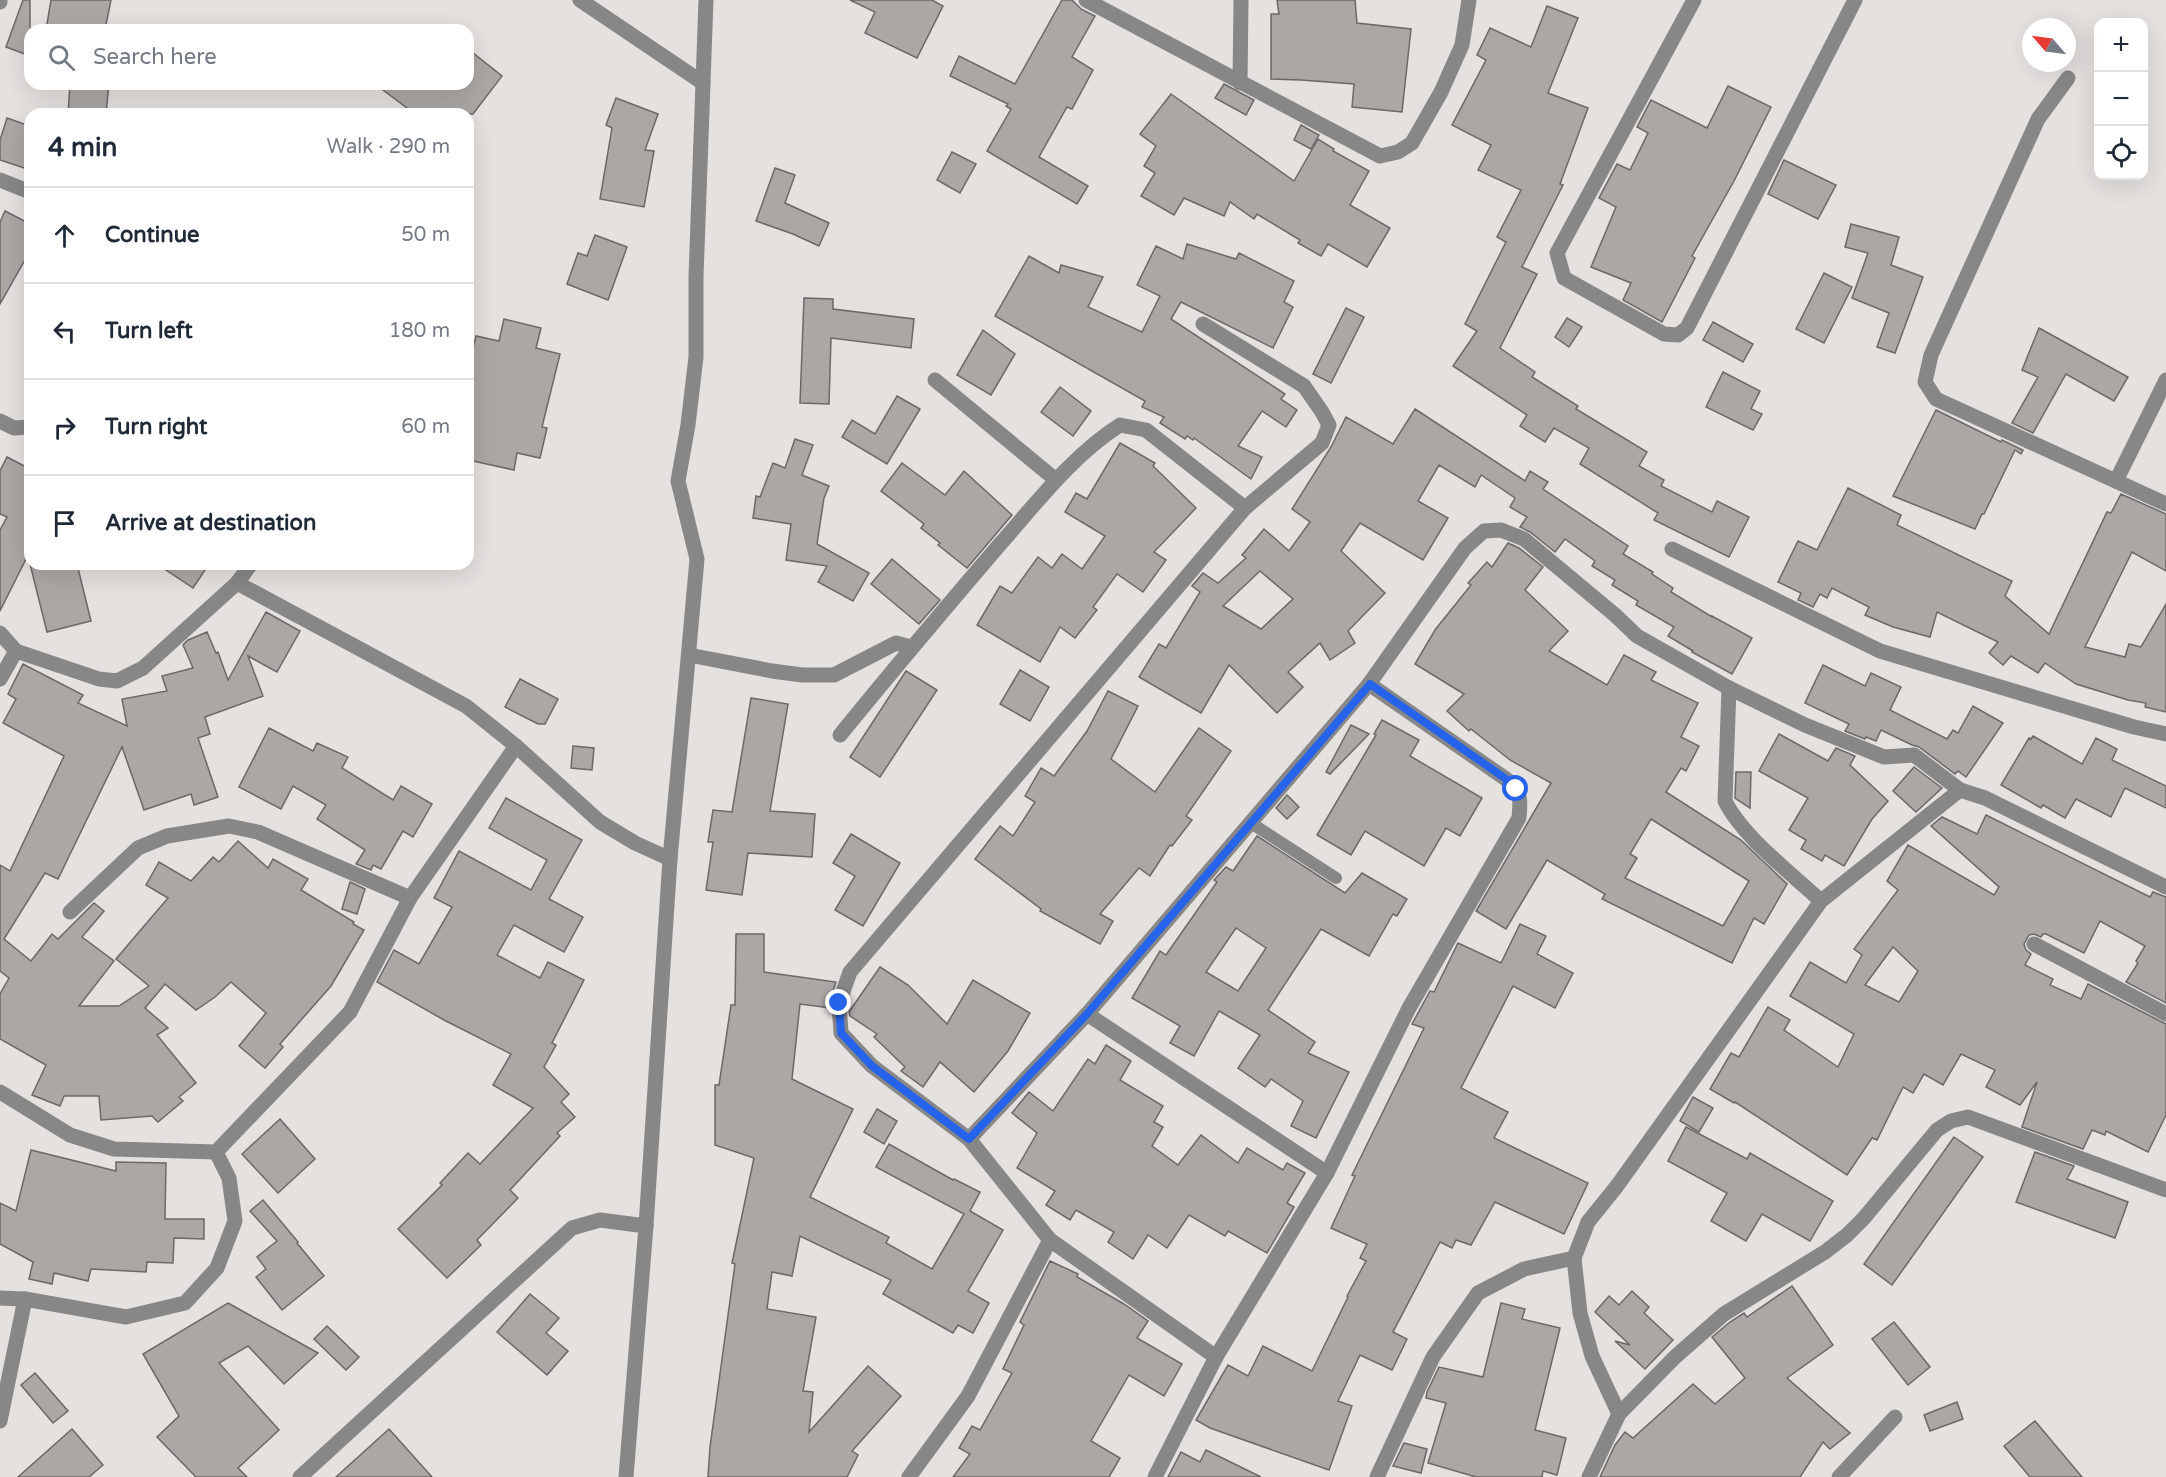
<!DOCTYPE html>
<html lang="en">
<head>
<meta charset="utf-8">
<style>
  body { margin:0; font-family:"Varela Round",sans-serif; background:#f2f2f3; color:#1f2937 }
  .controls { position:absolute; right:18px; top:18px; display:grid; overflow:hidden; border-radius:12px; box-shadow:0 6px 24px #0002 }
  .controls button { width:54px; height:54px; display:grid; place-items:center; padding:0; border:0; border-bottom:2px solid #e0e1e3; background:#fff; color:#1f2937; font:30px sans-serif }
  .compass { position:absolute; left:2022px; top:18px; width:54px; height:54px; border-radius:50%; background:#fff; box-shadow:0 6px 24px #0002; rotate:298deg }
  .stop { position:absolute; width:18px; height:18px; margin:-14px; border:4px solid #2563eb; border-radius:50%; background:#fff }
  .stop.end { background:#2563eb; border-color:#fff; box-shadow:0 2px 6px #0008 }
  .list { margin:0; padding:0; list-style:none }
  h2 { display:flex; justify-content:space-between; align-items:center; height:78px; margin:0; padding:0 24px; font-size:26px }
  h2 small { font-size:20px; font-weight:400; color:#747a83 }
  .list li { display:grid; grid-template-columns:39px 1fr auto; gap:18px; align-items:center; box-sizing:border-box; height:96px; padding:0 24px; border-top:2px solid #e0e1e3 }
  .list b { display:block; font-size:22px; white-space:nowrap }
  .list em { font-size:20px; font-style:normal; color:#747a83 }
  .icon { flex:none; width:33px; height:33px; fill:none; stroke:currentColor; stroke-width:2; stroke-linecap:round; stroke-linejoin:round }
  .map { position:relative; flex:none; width:2166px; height:1477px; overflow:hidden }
  .search { position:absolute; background:#fff; box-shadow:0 6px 24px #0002; left:24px; top:24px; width:450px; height:66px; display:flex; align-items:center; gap:15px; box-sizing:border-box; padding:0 21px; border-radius:18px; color:#747a83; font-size:22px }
  .panel { position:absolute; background:#fff; box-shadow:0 6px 24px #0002; left:24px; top:108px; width:450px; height:462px; border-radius:18px }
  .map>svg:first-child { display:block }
  .building { fill:#aaa7a5; stroke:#6b6866; stroke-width:1.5; fill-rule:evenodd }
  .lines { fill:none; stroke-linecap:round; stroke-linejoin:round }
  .service { stroke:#868786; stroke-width:12 }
  .minor { stroke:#868786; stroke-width:15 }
  .route { stroke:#2563eb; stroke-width:8 }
</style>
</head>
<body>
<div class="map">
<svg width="2166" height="1477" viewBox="0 0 2166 1477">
  <rect width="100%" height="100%" fill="#e5e1df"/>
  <g class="building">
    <polygon points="23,0 30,0 30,56 6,47"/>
    <polygon points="51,0 111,0 105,30 46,30"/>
    <polygon points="850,0 932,0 943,6 917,58 865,33 875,12"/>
    <polygon points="1062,0 1072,0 1081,9 1095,16 1072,57 1093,70 1072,109 1067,107 1039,157 1088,186 1077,204 987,151 1011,109 1006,106 1008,104 950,76 959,56 1015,84"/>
    <polygon points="1277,0 1355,0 1357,23 1411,29 1402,112 1352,107 1354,84 1301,80 1271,79 1271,14 1279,14"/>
    <polygon points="1547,6 1578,18 1548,93 1588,108 1560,184 1563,185 1522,267 1537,274 1500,348 1535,372 1532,377 1578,406 1576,409 1647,452 1639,466 1664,480 1661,486 1712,512 1717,501 1749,517 1729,557 1654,520 1658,513 1580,464 1589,448 1554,428 1545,442 1520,426 1527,415 1453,366 1477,331 1465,324 1506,242 1497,237 1521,190 1478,170 1491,145 1452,125 1486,60 1477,55 1490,28 1531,47"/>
    <polygon points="468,49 502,76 473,114 415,114 375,84 468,84"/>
    <polygon points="70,84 109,84 106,114 68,114"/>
    <polygon points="1224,84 1254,100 1246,115 1215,98"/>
    <polygon points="1728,86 1771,107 1734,181 1692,256 1695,258 1662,322 1623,300 1631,283 1591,267 1616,207 1599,198 1617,164 1630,170 1648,133 1637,127 1651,100 1707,128"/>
    <polygon points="1171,94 1294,181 1318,139 1334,149 1333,151 1369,171 1350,205 1390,228 1367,267 1328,244 1321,256 1298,243 1300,240 1257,214 1254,219 1230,202 1224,216 1184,198 1174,215 1141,196 1155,173 1144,166 1156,146 1140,134"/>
    <polygon points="616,98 658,114 645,150 654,151 644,207 600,199 612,128 606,125"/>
    <polygon points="7,118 30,126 30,170 0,160 0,140"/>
    <polygon points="1301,125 1319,135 1311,149 1294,140"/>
    <polygon points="952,152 976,164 960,193 937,180"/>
    <polygon points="1784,160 1836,185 1818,219 1768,194"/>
    <polygon points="775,168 795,175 785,203 829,223 819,246 793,234 756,221"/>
    <polygon points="5,211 30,224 30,251 0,304 0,222"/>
    <polygon points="1851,224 1899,237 1891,265 1923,277 1895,353 1877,347 1889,313 1852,298 1868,253 1845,247"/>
    <polygon points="595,235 627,247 608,300 567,284 578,253 587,256"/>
    <polygon points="1187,244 1236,259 1239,253 1294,281 1284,302 1293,307 1273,348 1181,302 1171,319 1285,394 1281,399 1297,410 1286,427 1262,411 1238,446 1262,457 1251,479 1194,438 1193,440 1187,436 1185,439 1160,423 1164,417 1142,407 1145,401 995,316 1029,256 1059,273 1061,265 1103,277 1088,307 1142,332 1160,296 1137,285 1156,246 1183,259"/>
    <polygon points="1824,273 1852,287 1824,343 1796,329"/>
    <polygon points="804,298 833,299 833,309 914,319 911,348 831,338 829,404 800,403"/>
    <polygon points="1346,308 1364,317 1331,383 1313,374"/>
    <polygon points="1567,318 1582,327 1569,347 1555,337"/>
    <polygon points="504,319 541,328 536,348 560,354 542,427 547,428 540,458 517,453 514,470 468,460 468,368 476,336 499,341"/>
    <polygon points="1713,322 1753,344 1743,362 1703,340"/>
    <polygon points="2039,328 2128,377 2114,401 2066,374 2033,433 2012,423 2038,377 2022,370"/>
    <polygon points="983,330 1015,354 991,395 957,375"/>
    <polygon points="1723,372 1760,391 1751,409 1762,414 1753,430 1706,407"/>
    <polygon points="1060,387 1091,411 1073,436 1041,412"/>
    <polygon points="897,396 920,409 887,464 842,437 852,420 875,434"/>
    <path d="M1415,409L1525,481L1530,471L1548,482L1543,489L1628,546L1623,554L1653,572L1652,574L1673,588L1671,592L1712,617V616L1752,638L1732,674L1692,652L1693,651L1668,636L1674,627L1636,605L1638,601L1612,585L1615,580L1592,566L1595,561L1565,539L1555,552L1530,532L1520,527L1527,517L1510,507L1515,498L1481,475L1475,487L1439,465L1418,501L1448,518L1423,560L1360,523L1341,551L1385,593L1348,631L1355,643L1330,660L1320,643L1288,672L1303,687L1277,713L1229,665L1201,713L1139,677L1159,644L1166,648L1200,592L1192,586L1203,573L1218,583L1246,558L1242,555L1264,529L1289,551L1310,522L1292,509L1331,447L1346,417L1393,444ZM1260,571L1293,599L1261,629L1223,606Z"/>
    <polygon points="1936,410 2001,442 2002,440 2023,450 2021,454 2015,450 1984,514 1982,514 1975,529 1893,496"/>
    <polygon points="795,439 813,445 802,475 829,486 824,498 817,544 869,573 853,601 818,582 827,566 786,560 791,524 753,518 756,496 760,497 773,463 785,468"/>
    <polygon points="1120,443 1155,463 1153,466 1196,508 1154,552 1166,560 1143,592 1117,574 1093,607 1097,610 1075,638 1060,627 1040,662 977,625 1000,586 1012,593 1038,557 1052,568 1062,554 1082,569 1105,536 1065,512 1076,493 1087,499"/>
    <polygon points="7,457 30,469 30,551 0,611 0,530 7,517 0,514 0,471"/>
    <polygon points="902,463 945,495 964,471 1012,515 967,568 938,545 940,543 921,528 924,524 881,491"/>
    <polygon points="1848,488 1901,515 1897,525 2012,581 2005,596 2049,634 2107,512 2111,513 2121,494 2166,514 2166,571 2132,552 2085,647 2125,657 2129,644 2141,647 2166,604 2166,712 2145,707 2146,703 2128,700 2076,684 2045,663 2038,673 2011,656 2003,665 1989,653 1998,642 1937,612 1930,637 1893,627 1865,615 1869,607 1832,588 1827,598 1820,594 1813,607 1798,600 1801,593 1778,582 1798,541 1817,550"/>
    <path d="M1508,543L1519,548L1543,567L1525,590L1568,631L1549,651L1607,685L1624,655L1656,672L1651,680L1698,703L1681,737L1699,746L1686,771L1681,768L1666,792L1741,840L1787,884L1764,924L1754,918L1732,963L1602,899L1605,894L1547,860L1506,929L1476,911L1551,783L1510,760L1471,729L1469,731L1447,711L1464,694L1415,664L1435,630L1471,585L1468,583L1487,562L1492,567ZM1651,819L1749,881L1723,926L1625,878L1637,858L1630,854Z"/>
    <polygon points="892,559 940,600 919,624 871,584"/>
    <polygon points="30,564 77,564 91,621 47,632"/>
    <polygon points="157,564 209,564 193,588"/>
    <polygon points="266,612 300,631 277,672 248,656 263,696 205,717 210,734 198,738 218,797 194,805 191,794 144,810 122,747 58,879 45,873 4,939 31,961 52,934 58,939 94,903 104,911 82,937 114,961 79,1006 119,1006 149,986 116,959 168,898 146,885 159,862 191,881 213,857 219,862 238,841 268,868 273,859 308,879 301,890 354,922 353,924 364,930 331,986 280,1044 283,1047 265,1068 239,1046 266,1013 231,982 215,997 196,1010 165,984 145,1008 168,1028 157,1035 196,1083 179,1097 183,1101 158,1122 152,1116 101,1120 99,1096 64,1096 60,1106 32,1095 46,1065 0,1039 0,994 9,978 0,971 0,865 10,871 64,756 3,723 16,699 8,694 23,664 83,695 78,703 127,726 122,699 167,691 162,676 193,668 183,645 188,640 207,632 216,653 218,652 228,680"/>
    <polygon points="1823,665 1865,686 1871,673 1901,687 1890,710 1947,739 1953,730 1958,733 1973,706 2003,723 1966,777 1958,771 1955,774 1919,747 1912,745 1881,730 1876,741 1866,737 1865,739 1845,731 1849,724 1805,703"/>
    <polygon points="1020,670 1049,687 1030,721 1000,704"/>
    <polygon points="906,671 937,690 880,777 850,757"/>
    <polygon points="520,679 558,699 545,724 538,724 505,707"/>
    <polygon points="1108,691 1138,706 1111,759 1155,792 1199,728 1231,751 1186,816 1192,820 1172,846 1170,845 1150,876 1139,868 1100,914 1113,921 1100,944 1040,911 1041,909 975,859 1000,826 1013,836 1035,802 1025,796 1041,768 1054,776 1087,731"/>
    <polygon points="751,698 788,704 770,811 815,814 812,857 748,853 742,895 706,890 713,842 708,842 713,810 732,812"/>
    <polygon points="1382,720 1419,740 1410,756 1482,798 1460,836 1446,828 1424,866 1365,831 1351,855 1317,835 1376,735 1374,734"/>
    <polygon points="1351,725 1369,734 1330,774 1326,772"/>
    <polygon points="269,728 313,751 317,743 348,757 342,768 393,800 401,786 432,804 413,837 403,831 381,869 373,865 371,870 356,864 365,850 317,819 326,805 293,786 281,809 239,787"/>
    <polygon points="1779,734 1828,761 1836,748 1855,756 1850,765 1888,801 1872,819 1844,866 1825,855 1822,861 1801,849 1806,840 1789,830 1808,798 1759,771"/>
    <polygon points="2033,736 2082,764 2096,738 2117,749 2112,760 2166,786 2166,808 2125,788 2111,817 2076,799 2065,818 2043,805 2041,808 2001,785 2029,738 2031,739"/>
    <polygon points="573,746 594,748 592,770 571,768"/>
    <polygon points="1914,767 1942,788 1916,812 1893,791"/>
    <polygon points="1736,772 1751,772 1750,808 1735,798"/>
    <polygon points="1287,795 1299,807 1287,819 1276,808"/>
    <polygon points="506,798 582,840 549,899 583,917 564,952 514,925 497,955 540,978 548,962 584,980 552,1043 556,1045 544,1067 569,1094 561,1102 575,1117 557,1133 560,1136 510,1190 518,1198 477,1240 481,1245 447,1278 398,1229 442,1185 440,1183 468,1153 480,1164 533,1108 493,1085 511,1054 444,1020 377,982 394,950 419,964 452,907 434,898 459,851 531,890 547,860 489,828"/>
    <path d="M1986,815L2150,897L2153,892L2166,897V1003L2126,982L2138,963L2136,961L2145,946L2100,921L2084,953L2046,934H2043L2041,937L2034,934L2029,935L2024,944L2026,950L2031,954L2025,965L2053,979L2050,985L2081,999L2088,984L2166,1024V1115L2148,1152L2106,1131L2105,1135L2092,1130L2083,1149L2022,1127L2037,1082L2020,1105L1986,1087L1995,1070L1961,1054L1943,1085L1924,1074L1913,1093L1903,1087L1877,1140L1872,1138L1847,1175L1735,1102L1734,1103L1710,1089L1731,1053L1739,1057L1768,1007L1790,1020L1784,1030L1838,1067L1854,1034L1790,996L1810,962L1846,983L1862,955L1854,949L1898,890L1887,881L1908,845L1994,895L1999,887L1931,826L1942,817L1977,834ZM1893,947L1918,971L1899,1002L1865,985Z"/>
    <polygon points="851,834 900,863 863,926 835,910 855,876 833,863"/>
    <path d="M1257,836L1345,893L1362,873L1407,899L1397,916L1393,914L1369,956L1321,929L1268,1010L1315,1042L1308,1053L1349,1072L1316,1138L1291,1126L1303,1101L1271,1079L1265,1087L1238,1068L1260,1035L1219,1011L1194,1056L1170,1043L1180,1026L1132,998L1160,951L1166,955L1217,882L1214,880L1226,867L1233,871ZM1236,928L1266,948L1238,991L1206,972Z"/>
    <polygon points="350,882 365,889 357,914 342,909"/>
    <polygon points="1520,924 1546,936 1537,954 1573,973 1555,1008 1513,986 1461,1088 1508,1112 1494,1138 1588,1183 1564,1234 1495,1202 1471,1245 1456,1240 1452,1248 1440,1242 1393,1332 1407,1339 1392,1370 1360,1355 1338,1401 1352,1406 1329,1470 1210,1428 1196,1420 1228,1365 1248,1376 1263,1346 1312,1371 1348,1297 1347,1296 1366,1261 1360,1258 1367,1244 1331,1228 1355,1176 1352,1175 1424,1028 1412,1024 1430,991 1434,992 1458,943 1501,963"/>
    <polygon points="736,934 764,934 764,972 836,982 830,1000 830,1008 800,1004 792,1079 853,1109 810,1197 889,1237 886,1243 932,1269 964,1214 876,1167 889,1144 953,1180 954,1179 980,1192 970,1211 1003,1230 968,1291 989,1303 973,1333 958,1325 953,1333 883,1294 891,1280 800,1236 792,1276 772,1272 767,1309 816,1317 803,1391 813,1392 809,1432 868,1366 901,1396 852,1451 858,1455 847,1477 708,1477 710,1447 735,1264 732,1263 754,1158 715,1145 715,1085 719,1085 731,1005 735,1005"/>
    <polygon points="880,967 908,985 947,1024 973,980 1030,1013 1008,1051 974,1092 940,1062 923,1087 901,1071 905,1067 874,1037 877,1034 850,1016 849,1012"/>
    <polygon points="1106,1045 1131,1061 1120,1080 1163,1106 1154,1122 1163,1127 1152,1146 1178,1165 1201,1135 1238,1163 1247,1148 1283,1170 1287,1163 1305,1173 1287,1203 1294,1207 1267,1253 1228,1231 1225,1236 1189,1215 1167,1248 1148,1235 1133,1259 1108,1242 1114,1232 1076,1210 1070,1220 1046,1205 1055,1191 1017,1168 1037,1133 1012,1113 1029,1092 1053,1111 1088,1059 1095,1064"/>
    <polygon points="1693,1097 1713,1108 1699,1132 1680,1121"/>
    <polygon points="877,1109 897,1121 884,1144 864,1132"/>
    <polygon points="280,1119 315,1159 278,1193 242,1154"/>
    <polygon points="1686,1127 1747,1159 1750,1153 1833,1201 1810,1241 1762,1214 1746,1241 1711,1221 1727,1193 1668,1161"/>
    <polygon points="1954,1137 1983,1157 1892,1285 1864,1264"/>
    <polygon points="31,1150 116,1171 116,1162 166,1163 165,1219 204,1219 204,1239 174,1238 173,1263 147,1262 146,1272 91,1269 88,1281 54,1273 52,1284 29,1279 33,1262 0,1244 0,1203 16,1211"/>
    <polygon points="2035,1152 2074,1166 2067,1179 2128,1202 2115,1238 2016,1202"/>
    <polygon points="263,1200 298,1242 297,1243 324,1276 282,1310 256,1277 266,1269 257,1257 277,1241 250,1211"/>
    <polygon points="1050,1261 1078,1274 1077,1277 1124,1304 1148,1321 1137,1338 1182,1364 1164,1396 1129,1375 1091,1441 1120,1458 1109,1477 953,1477 970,1454 959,1448 972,1426 980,1430 1012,1373 1003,1369 1024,1325 1020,1322"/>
    <polygon points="1792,1286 1833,1345 1787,1378 1850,1433 1830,1449 1823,1442 1800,1477 1600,1477 1615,1445 1625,1432 1633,1438 1693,1384 1715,1404 1745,1378 1712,1337 1730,1322 1744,1313 1747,1317"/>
    <polygon points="1632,1291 1649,1307 1644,1313 1673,1340 1645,1369 1615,1341 1630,1345 1595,1312 1609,1296 1619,1305"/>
    <polygon points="530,1294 559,1318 546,1333 568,1351 547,1375 497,1332"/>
    <polygon points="228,1303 318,1353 284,1384 248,1346 219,1363 279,1430 238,1468 247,1477 196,1477 157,1437 179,1416 143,1354"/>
    <polygon points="1501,1303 1525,1309 1522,1319 1560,1328 1535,1430 1566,1438 1557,1475 1543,1471 1542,1477 1476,1477 1428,1463 1446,1403 1426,1398 1427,1392 1439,1367 1483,1377"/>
    <polygon points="1894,1322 1930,1367 1908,1385 1872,1339"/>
    <polygon points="327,1326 359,1357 346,1370 314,1339"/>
    <polygon points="35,1373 68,1411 53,1423 21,1385"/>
    <polygon points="1957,1402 1963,1419 1930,1431 1924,1415"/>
    <polygon points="2035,1421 2082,1477 2030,1477 2004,1446"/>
    <polygon points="72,1429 103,1465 89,1477 18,1477"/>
    <polygon points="389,1429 432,1477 336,1477"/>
    <polygon points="1404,1443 1427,1449 1421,1473 1393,1466"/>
    <polygon points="1206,1450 1261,1477 1168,1477 1181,1452 1200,1462"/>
  </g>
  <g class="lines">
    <polyline class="service" points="1251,823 1336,878"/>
    <g class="minor">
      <polyline points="580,0 703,83"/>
      <polyline points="1086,0 1380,156 1398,152 1412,143 1441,92 1462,45 1469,0"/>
      <polyline points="1694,0 1557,253 1564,278 1664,334 1678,335 1687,328 1855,0"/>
      <polyline points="0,2 0,0"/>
      <polyline points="2068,78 2038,119 1931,355 1925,382 1936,399 2166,504"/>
      <polyline points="1240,83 1241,0"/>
      <polyline points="0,180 30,192"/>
      <path d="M1203,324L1304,386L1322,412L1329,425L1322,443L1245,508L850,972L839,1003L841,1033L872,1066L969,1139L1050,1240L1216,1357L1327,1173L1409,1008L1519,818C1521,798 1521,792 1506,779L1369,684"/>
      <polyline points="935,380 1056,480"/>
      <polyline points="0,421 14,428 30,427"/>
      <polyline points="2116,481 2166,380"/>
      <polyline points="1672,549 1880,651 2134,727 2166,734"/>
      <polyline points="237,583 466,706 516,746 600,822 635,843 670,859"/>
      <polyline points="0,633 16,651 99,679 117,681 143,668 237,583 251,564"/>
      <polyline points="689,655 772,671 802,675 834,675 896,643 911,647"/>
      <polyline points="0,679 16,651"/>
      <path d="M1729,688L1725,801C1742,836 1792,874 1821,901"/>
      <path d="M840,735C893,670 947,606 1001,543C1038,501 1073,455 1120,425L1146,430L1245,508"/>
      <polyline points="70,912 138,848 167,836 229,826 258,832 410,898"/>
      <polyline points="2034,944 2166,1014"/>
      <polyline points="1087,1014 1327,1173"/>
      <polyline points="0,1092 70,1135 114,1149 216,1152 350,1012 410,898 516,746"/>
      <polyline points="969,1139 1087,1014 1369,684 1465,548 1484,531 1501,530 1524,539 1615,615 1637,636 1729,688 1805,725 1884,757 1914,755 1960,790 1985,798 2166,887"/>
      <polyline points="0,1298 25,1299 126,1317 185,1303 217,1268 235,1221 229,1178 216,1152"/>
      <polyline points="1619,1414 1592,1356 1580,1313 1574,1258 1588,1222 1617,1186 1821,901 1960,790"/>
      <polyline points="0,1421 25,1299"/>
      <polyline points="300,1477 572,1228 600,1220 646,1226"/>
      <polyline points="626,1477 646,1226 670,859 697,559 678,481 688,425 696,357 696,277 706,0"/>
      <polyline points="909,1477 968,1396 1050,1240"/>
      <polyline points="1155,1477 1216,1357"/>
      <polyline points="1377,1477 1433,1357 1478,1293 1524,1269 1574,1258"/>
      <polyline points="1589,1477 1619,1414 1675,1357 1724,1314 1825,1252 1847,1235 1864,1218 1937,1130 1951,1121 1968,1117 2166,1190"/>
      <polyline points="1839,1477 1895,1417"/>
    </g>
  </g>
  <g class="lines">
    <polyline class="route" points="839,1003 841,1033 872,1066 969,1139 1087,1014 1370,684 1506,779 1516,789"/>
  </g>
</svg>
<div class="controls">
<button>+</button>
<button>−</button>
<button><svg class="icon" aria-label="locate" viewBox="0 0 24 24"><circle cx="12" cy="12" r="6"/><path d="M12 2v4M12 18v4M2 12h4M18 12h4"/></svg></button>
</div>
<svg class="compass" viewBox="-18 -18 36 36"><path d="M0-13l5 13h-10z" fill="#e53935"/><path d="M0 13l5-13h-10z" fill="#747a83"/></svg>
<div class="stop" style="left:1516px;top:789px"></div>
<div class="stop end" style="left:839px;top:1003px"></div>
<div class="search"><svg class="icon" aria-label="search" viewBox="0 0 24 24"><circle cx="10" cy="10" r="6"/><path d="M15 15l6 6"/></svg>Search here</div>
<section class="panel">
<h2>4 min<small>Walk · 290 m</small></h2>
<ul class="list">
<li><svg class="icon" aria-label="ahead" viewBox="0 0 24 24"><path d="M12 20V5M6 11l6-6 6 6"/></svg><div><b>Continue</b></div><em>50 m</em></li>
<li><svg class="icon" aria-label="left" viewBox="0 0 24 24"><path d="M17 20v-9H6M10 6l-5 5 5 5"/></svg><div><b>Turn left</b></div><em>180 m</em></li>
<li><svg class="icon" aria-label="right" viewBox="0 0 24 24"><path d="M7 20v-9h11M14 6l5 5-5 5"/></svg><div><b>Turn right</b></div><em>60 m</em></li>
<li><svg class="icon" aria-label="arrive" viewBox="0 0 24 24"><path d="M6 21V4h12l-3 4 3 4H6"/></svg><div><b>Arrive at destination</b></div></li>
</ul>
</section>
</div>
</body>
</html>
